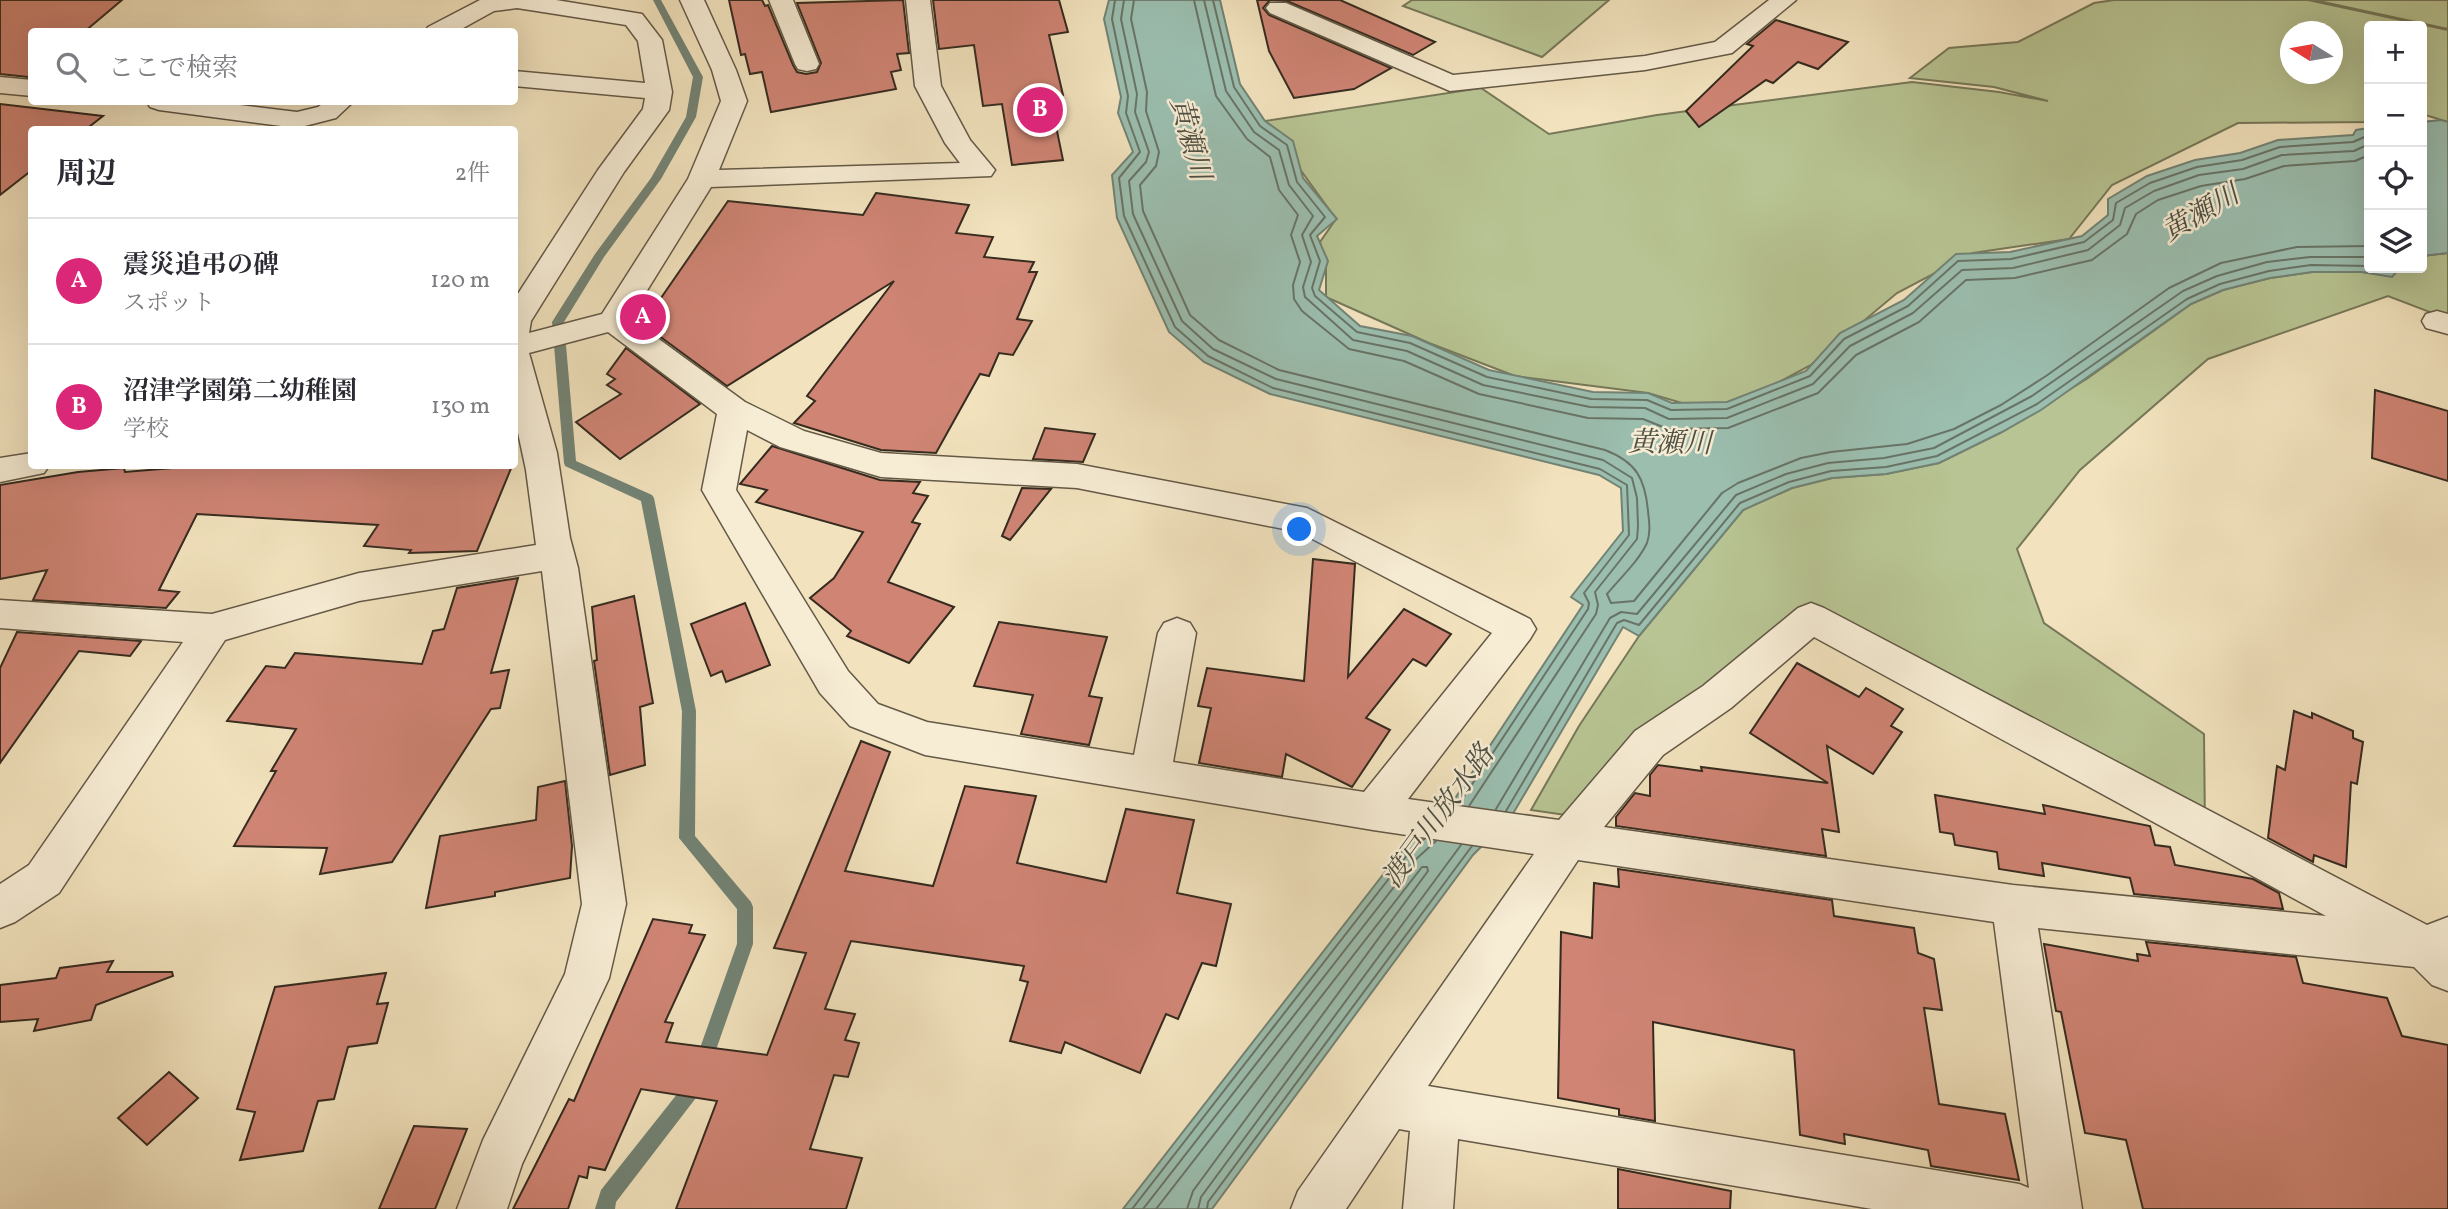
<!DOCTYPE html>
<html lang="ja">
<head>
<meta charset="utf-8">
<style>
  body { margin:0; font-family:Vollkorn,"Noto Serif JP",serif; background:#f7f7f7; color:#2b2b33 }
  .controls { position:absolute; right:21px; top:21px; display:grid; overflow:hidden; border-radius:7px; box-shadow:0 7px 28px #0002 }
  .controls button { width:63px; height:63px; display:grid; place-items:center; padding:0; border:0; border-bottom:2px solid #e1e1e2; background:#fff; color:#2b2b33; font:35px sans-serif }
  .compass { position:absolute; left:2280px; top:21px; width:63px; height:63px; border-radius:50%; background:#fff; box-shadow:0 7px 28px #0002; rotate:281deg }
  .you { position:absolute; left:1300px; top:530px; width:24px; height:24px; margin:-18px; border:5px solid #fff; border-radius:50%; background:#1a73e8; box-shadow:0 0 0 10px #1a73e833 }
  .badge { display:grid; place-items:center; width:46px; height:46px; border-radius:50%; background:#db2777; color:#fff; font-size:23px; font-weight:700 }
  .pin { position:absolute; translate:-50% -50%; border:4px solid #fff; box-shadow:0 2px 7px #0006 }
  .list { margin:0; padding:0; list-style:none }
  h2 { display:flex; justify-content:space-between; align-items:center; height:91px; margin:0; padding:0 28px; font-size:30px }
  h2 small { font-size:23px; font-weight:400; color:#7c7c81 }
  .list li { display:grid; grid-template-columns:46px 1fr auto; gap:21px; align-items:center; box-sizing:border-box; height:126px; padding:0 28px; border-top:2px solid #e1e1e2 }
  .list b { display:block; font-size:26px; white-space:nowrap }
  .list p { margin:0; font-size:23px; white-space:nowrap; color:#7c7c81 }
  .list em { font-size:23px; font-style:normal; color:#7c7c81 }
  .icon { flex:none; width:38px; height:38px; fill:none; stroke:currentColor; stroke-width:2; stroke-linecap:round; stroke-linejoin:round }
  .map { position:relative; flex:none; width:2448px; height:1209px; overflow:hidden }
  .search { position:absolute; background:#fff; box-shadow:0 7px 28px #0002; left:28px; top:28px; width:490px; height:77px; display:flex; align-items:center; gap:18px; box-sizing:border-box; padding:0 24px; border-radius:7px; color:#7c7c81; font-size:26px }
  .panel { position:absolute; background:#fff; box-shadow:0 7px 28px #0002; left:28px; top:126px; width:490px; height:343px; border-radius:7px }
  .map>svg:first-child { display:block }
  .green { fill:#b8c493; stroke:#767859; stroke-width:2; fill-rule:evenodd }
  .water { fill:#9bbeaf; stroke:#728375; stroke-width:2 }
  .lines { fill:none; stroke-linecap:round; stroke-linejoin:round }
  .shore { stroke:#687467; stroke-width:2 }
  .stream { fill:#728375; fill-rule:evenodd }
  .building { fill:#cf8474; stroke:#352b1f; stroke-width:2 }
  .minor-casing { stroke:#645947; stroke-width:3 }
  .minor { fill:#f7edd5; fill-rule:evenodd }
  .labels { text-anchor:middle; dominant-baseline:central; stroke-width:5; stroke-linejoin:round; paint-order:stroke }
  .water-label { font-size:28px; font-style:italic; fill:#4e5043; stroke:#f7edd5 }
</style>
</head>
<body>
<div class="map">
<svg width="2448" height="1209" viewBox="0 0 2448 1209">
  <rect width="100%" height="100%" fill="#f2e3be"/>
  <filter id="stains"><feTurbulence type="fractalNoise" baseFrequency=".00286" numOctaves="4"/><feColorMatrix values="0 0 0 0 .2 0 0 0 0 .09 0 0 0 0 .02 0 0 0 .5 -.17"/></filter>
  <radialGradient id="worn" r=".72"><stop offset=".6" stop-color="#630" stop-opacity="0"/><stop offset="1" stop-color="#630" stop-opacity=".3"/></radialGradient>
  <g class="green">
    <polygon points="1412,0 1609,0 1542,57 1403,6"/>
    <path d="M2114,0H2308L2448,30V122L2422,114V26H2369V122L2238,123L2112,185L2069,239L1973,253L1897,293L1811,365L1719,414L1648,393L1515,376L1429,343L1326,297V267L1320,242L1336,219L1265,121L1481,88L1549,134L1657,115L1912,82L1999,92L2048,101L1994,87L1910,78L1949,48L2018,42L2094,3ZM2290,32H2332V74H2290Z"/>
    <polygon points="2314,0 2448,0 2448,29"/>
    <polygon points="2448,253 2448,319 2388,296 2208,359 2080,470 2017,549 2044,623 2204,734 2205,829 1811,618 1586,818 1531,810 1579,726 1639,636 1743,510 1792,488 1832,478 1886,474 1939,463 2002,432 2088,378 2191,304 2223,290 2270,278 2312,272 2362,272 2391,276 2400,268 2422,268 2422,256"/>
  </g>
  <g class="water">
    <polygon points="1109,0 1220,0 1240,84 1265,121 1293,141 1303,178 1337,219 1317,236 1328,261 1319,290 1360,326 1412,336 1489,370 1593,392 1648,393 1672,403 1727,402 1806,371 1840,333 1904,300 1956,254 2010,252 2082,236 2108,215 2108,199 2147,176 2195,160 2240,153 2278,140 2353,135 2356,130 2369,128 2369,268 2400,268 2392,277 2362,272 2312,272 2270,278 2223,290 2191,304 2041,410 2002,432 1939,463 1886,474 1832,478 1792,488 1743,510 1639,636 1623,627 1511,817 1473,855 1212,1209 1123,1209 1403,849 1448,809 1583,605 1571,597 1623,531 1621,488 1599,475 1270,394 1204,362 1169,332 1117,218 1112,175 1133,152 1118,113 1121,97 1104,19"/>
    <polygon points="2441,120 2448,122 2448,253 2422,256 2422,122"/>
  </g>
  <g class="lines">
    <g class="shore">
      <polyline points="1115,0 1112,19 1128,96 1126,113 1140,152 1119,178 1124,216 1175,327 1208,356 1273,388 1600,469 1627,485 1629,535 1584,593 1589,603 1588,609 1459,804"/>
      <polyline points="1124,0 1121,19 1137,94 1135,112 1149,152 1146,162 1129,181 1133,214 1182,321 1213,349 1276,379 1603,460 1632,478 1637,498 1638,526 1637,539 1595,592 1598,605 1596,614 1469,806"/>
      <path d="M1134,0L1131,19L1147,92L1146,111L1159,152L1156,166L1140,185L1143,211L1190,315L1219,340L1279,370L1605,450C1636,462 1645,478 1648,511C1649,521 1651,532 1647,543C1638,562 1620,578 1607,594L1611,603L1634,601L1722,493L1738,483L1801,458L1831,452L1907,444L1954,429L2001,405L2046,376L2169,288L2221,263L2297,247L2369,246"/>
      <polyline points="1194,0 1216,96 1247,139 1270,157 1279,190 1298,215 1291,235 1300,262 1293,285 1294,299 1302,311 1349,349 1404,361 1479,394 1588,418 1643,419 1668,429 1728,428 1818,393 1856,355 1919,322 1966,280 2015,278 2092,260 2127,234 2136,214 2158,200 2201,186 2245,179 2284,166 2355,161 2369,155"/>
      <polyline points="1204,0 1226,91 1254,132 1279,150 1289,185 1313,216 1302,235 1311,262 1303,287 1305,297 1353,340 1407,351 1483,385 1590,407 1645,408 1669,419 1727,418 1813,384 1850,346 1913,313 1962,270 2013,268 2088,250 2120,225 2125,208 2154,191 2199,175 2243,169 2282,155 2354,151 2369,144"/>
      <polyline points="1213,0 1234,87 1260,126 1287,145 1297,182 1325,217 1310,235 1320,261 1312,288 1315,296 1357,332 1410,343 1487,377 1591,399 1647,400 1671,410 1727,409 1810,376 1844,339 1908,306 1958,261 2011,259 2084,242 2113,220 2116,203 2150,183 2197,167 2242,160 2280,147 2353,142 2369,135"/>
      <polyline points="1496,809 1610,618 1621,612 1637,614 1736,495 1786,474 1828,463 1884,458 1934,448 2032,396 2183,291 2217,276 2267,262 2310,257 2369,257"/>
      <polyline points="1506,811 1617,623 1624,620 1639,625 1740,503 1789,482 1831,471 1886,467 1937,456 2037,404 2187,299 2220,284 2269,271 2311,265 2369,266"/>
      <polyline points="1132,1209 1408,854 1424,839"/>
      <polyline points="1143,1209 1415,860 1436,841"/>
      <polyline points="1156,1209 1422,867 1427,867 1428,871 1193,1191 1187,1209"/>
      <polyline points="1198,1209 1201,1197 1461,845"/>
      <polyline points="1207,1209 1208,1202 1472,846"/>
    </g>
    <polygon class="stream" points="653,0 661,0 703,77 696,117 661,179 604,257 564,322 576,461 652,495 654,498 696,711 695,836 751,902 753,907 753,944 702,1090 616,1202 615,1209 595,1209 601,1190 689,1079 737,944 737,909 679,838 682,711 641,501 565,466 564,463 552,322 595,254 651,178 686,117 693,77"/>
  </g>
  <g class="building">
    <polygon points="0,0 122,0 84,32 32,32 32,74 28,77 0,74"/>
    <polygon points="729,0 762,0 765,6 768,5 793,65 797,72 806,74 817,72 821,63 797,3 903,0 909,53 897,54 901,70 891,72 896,89 771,112 762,72 750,74 745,54 741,55"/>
    <polygon points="933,0 1059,0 1068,32 1049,35 1063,95 1050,97 1063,160 1012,165 1002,104 983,106 974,45 939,49"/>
    <polygon points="1257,0 1340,0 1435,42 1413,55 1287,1 1270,0 1263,8 1269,15 1391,68 1354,89 1294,98 1269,51"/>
    <polygon points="1776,20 1848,42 1818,69 1798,62 1773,83 1766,80 1699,127 1686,111 1753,46 1747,44"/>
    <polygon points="0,104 103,116 85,130 32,130 32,170 0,195"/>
    <polygon points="876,193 969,205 956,233 993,237 984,257 1034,262 1029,272 1037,272 1017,319 1032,321 1013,355 999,353 989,376 980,374 936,453 881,450 794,423 815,401 807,396 894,281 727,386 643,324 728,201 863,215"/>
    <polygon points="626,348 700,404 620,459 576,422 621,394 607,385 615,379 607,374"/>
    <polygon points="2375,390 2448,411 2448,481 2372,458"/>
    <polygon points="1045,428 1095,434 1083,462 1033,459"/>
    <polygon points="772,446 880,480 920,482 913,493 928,496 912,522 920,524 888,582 954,607 909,663 847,636 851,631 810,598 834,578 863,532 756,502 767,490 740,484"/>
    <polygon points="197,466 512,466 477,551 409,553 411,550 364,546 378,525 197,514 159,590 179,592 166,608 33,600 47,570 0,579 0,485 78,472 124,468 125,472"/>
    <polygon points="1022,488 1051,489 1010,540 1002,536"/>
    <polygon points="1313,559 1355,564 1348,677 1404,609 1451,634 1426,666 1413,659 1366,718 1390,730 1352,787 1286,754 1282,777 1199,763 1211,708 1198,706 1207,668 1304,681"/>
    <polygon points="518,578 491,673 509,670 500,708 491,709 392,862 320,874 327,848 234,846 276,771 271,771 296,729 227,721 266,666 285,668 295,653 422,664 433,631 444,629 457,588"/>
    <polygon points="634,596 653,703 640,707 645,765 610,775 594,661 597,660 592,607"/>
    <polygon points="745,603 770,665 726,682 722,671 711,676 691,624"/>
    <polygon points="999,622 1107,637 1089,696 1102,698 1089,745 1021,734 1033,695 974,686"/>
    <polygon points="17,632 141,641 130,656 79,651 0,763 0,668"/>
    <polygon points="1797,663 1859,697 1866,688 1903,709 1891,726 1902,732 1873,774 1827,746 1839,832 1822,829 1826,856 1616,826 1616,817 1635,793 1650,796 1650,775 1658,765 1702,771 1701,767 1828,783 1750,733"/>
    <polygon points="2294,711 2312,718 2312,713 2353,731 2353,738 2363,742 2357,784 2351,782 2346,867 2314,855 2313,862 2268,838 2277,766 2285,770"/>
    <polygon points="861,741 890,752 845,871 933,886 965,786 1036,796 1017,863 1106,882 1126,809 1194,820 1177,893 1231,904 1216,966 1202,963 1178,1019 1166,1014 1140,1073 1065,1042 1061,1053 1010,1041 1028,982 1020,980 1024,966 851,941 825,1009 855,1014 845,1040 859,1043 848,1077 834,1075 810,1149 862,1158 846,1209 676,1209 717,1101 641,1089 605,1170 589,1167 587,1178 579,1176 568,1209 513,1209 569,1099 574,1101 653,919 692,925 689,933 705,935 665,1022 673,1023 666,1042 767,1055 806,953 774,948"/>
    <polygon points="565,781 572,846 570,878 495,892 495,896 426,908 440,836 536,820 538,787"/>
    <polygon points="1935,795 2045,814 2043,805 2150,826 2155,845 2170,847 2175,865 2253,879 2279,893 2283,909 2134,894 2130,878 2042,863 2044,876 1999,869 1997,852 1955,845 1953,834 1940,832"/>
    <polygon points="1618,869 1832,900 1834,916 1914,928 1918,953 1934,959 1942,1010 1924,1008 1939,1104 2005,1114 2019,1180 1931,1166 1928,1150 1844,1134 1845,1144 1800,1135 1794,1050 1653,1022 1655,1121 1619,1115 1619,1109 1558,1098 1561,932 1592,938 1594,883 1619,887"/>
    <polygon points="2146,942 2296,957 2303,983 2387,998 2402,1036 2448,1045 2448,1209 2143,1209 2126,1140 2085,1133 2061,1012 2056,1011 2044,944 2138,961 2137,954 2150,956"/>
    <polygon points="113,961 107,972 172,972 173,976 96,1005 91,1020 34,1031 38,1019 0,1022 0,985 56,978 60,968"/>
    <polygon points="386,973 377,1004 388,1003 377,1043 348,1047 334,1099 318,1101 303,1151 240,1160 255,1112 237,1109 275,987"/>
    <polygon points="169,1072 198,1098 147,1145 118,1118"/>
    <polygon points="414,1126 467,1129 435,1209 379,1209"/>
    <polygon points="1618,1169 1731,1191 1730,1209 1618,1209"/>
  </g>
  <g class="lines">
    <defs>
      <g id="minor">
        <path d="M480,0H556L642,14L662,40L672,92L669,110L624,172L531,321L529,333L602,314L688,179L721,101L712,70L680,0H704L736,70L747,101L719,170L960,163L945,143L915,86L906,0H930L941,86L970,140L995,170L991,176L711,187L630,318L745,402L804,431L881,453L1077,464L1307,508L1530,619L1536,629L1530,639L1408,799L1559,820L1635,731L1703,686L1798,608L1811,603L1824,608L2427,925L2448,917V991L2432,985L2414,967L2038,928L2082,1209H1872L1458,1139L1453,1209H1403L1410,1131L1399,1129L1346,1209H1291L1298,1191L1534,854L1373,830L925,755L850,726L820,693L702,490L717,414L608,332L529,353L557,453L570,538L578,568L626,904L609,978L522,1164L507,1209H457L483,1140L565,974L582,904L542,571L359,601L225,640L59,893L15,922L0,928V884L29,865L183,642L0,628V600L212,614L359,573L536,545L526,470L514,414V300L598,170L643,109L645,98L514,86V71L645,83L638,41L626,25L517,8L494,11L456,32H425L428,27ZM747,430L780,447L881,477L1077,488L1299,532L1492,633L1364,792L1173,762L1196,633L1190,623L1177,618L1164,623L1158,633L1134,755L927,722L878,704L848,671L736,490ZM1814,637L2326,916L2013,885L1604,827L1663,755L1731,708ZM1578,860L1994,922L2029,1188L2019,1184L1428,1086Z"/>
        <polygon points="769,0 793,0 819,64 816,69 807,71 798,69 795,64"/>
        <polygon points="1769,0 1796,0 1732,53 1645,70 1450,91 1270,13 1266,8 1270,3 1286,3 1453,75 1645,56 1715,42"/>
        <polygon points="0,77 32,80 32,96 0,93"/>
        <polygon points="147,102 215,102 297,112 318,107 325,102 353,102 336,118 297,128 159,110 150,107"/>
        <polygon points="2437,311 2448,314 2448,334 2426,328 2422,321 2426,314"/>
        <polygon points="32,453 32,466 49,466 44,473 0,482 0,458"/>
      </g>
    </defs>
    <use href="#minor" class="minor-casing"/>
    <use href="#minor" class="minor"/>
  </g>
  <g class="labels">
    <g class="water-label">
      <text transform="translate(1189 139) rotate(75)">黄瀬川</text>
      <text transform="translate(2201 214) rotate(-30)">黄瀬川</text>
      <text transform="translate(1670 444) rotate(1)">黄瀬川</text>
      <text transform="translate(1439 817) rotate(-54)">渡戸川放水路</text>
    </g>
  </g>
  <rect width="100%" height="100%" filter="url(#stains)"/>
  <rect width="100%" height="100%" fill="url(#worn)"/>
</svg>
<div class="controls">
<button>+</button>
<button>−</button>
<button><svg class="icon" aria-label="locate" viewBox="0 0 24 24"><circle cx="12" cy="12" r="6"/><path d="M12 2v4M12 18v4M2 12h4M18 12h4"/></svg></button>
<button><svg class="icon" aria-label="layers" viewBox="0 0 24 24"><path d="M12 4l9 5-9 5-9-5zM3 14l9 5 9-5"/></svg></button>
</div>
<svg class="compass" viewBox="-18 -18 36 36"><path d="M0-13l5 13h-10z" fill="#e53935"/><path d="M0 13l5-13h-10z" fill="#7c7c81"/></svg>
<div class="you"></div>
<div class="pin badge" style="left:643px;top:317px">A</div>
<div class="pin badge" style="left:1040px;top:110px">B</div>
<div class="search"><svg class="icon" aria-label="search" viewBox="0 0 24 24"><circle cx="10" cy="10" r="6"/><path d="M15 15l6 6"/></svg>ここで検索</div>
<section class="panel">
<h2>周辺<small>2件</small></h2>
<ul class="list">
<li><span class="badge">A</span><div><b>震災追弔の碑</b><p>スポット</p></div><em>120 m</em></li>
<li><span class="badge">B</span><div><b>沼津学園第二幼稚園</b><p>学校</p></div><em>130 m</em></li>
</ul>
</section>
</div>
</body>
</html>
